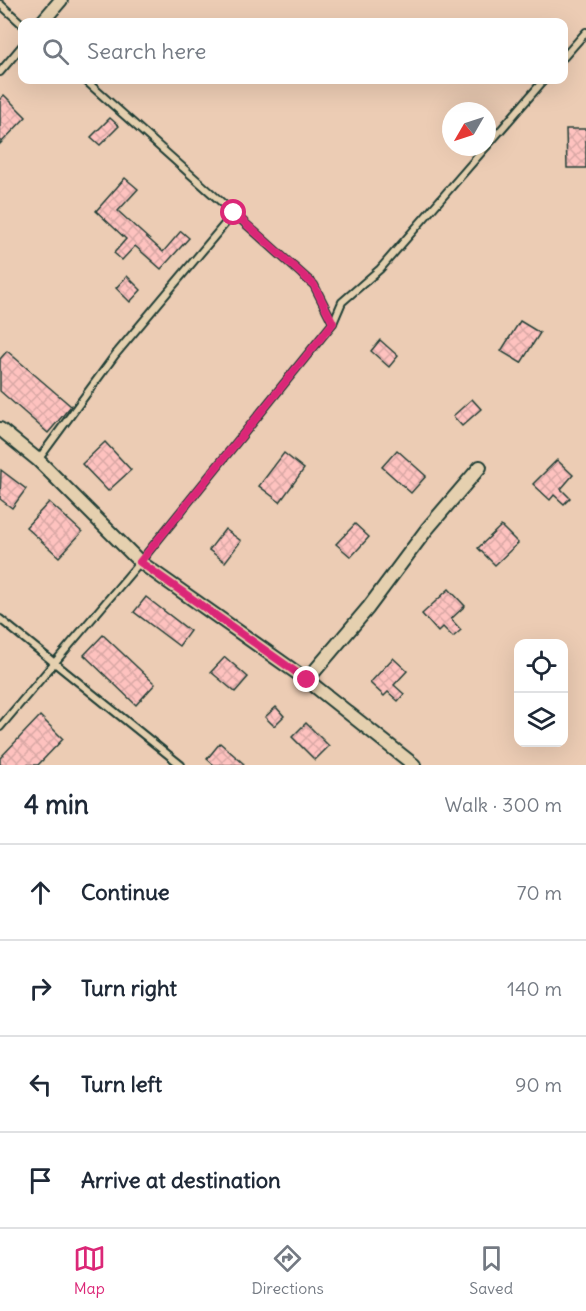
<!DOCTYPE html>
<html lang="en">
<head>
<meta charset="utf-8">
<style>
  body { margin:0; font-family:Delius,sans-serif; background:#f6f6f7; color:#1f2937 }
  .controls { position:absolute; right:18px; bottom:18px; display:grid; overflow:hidden; border-radius:12px; box-shadow:0 6px 24px #0002 }
  .controls button { width:54px; height:54px; display:grid; place-items:center; padding:0; border:0; border-bottom:2px solid #e0e1e3; background:#fff; color:#1f2937; font:30px sans-serif }
  .compass { position:absolute; left:442px; top:102px; width:54px; height:54px; border-radius:50%; background:#fff; box-shadow:0 6px 24px #0002; rotate:231deg }
  .stop { position:absolute; width:18px; height:18px; margin:-14px; border:4px solid #db2777; border-radius:50%; background:#fff }
  .stop.end { background:#db2777; border-color:#fff; box-shadow:0 2px 6px #0008 }
  .list { margin:0; padding:0; list-style:none }
  h2 { display:flex; justify-content:space-between; align-items:center; height:78px; margin:0; padding:0 24px; font-size:26px }
  h2 small { font-size:20px; font-weight:400; color:#747a83 }
  .list li { display:grid; grid-template-columns:39px 1fr auto; gap:18px; align-items:center; box-sizing:border-box; height:96px; padding:0 24px; border-top:2px solid #e0e1e3 }
  .list b { display:block; font-size:22px; white-space:nowrap }
  .list em { font-size:20px; font-style:normal; color:#747a83 }
  .icon { flex:none; width:33px; height:33px; fill:none; stroke:currentColor; stroke-width:2; stroke-linecap:round; stroke-linejoin:round }
  .map { position:relative; flex:none; width:586px; height:765px; overflow:hidden }
  .search { position:absolute; background:#fff; box-shadow:0 6px 24px #0002; left:18px; right:18px; top:18px; height:66px; display:flex; align-items:center; gap:15px; box-sizing:border-box; padding:0 21px; border-radius:12px; color:#747a83; font-size:22px }
  .sheet { height:462px; background:#fff }
  nav { display:flex; justify-content:space-around; align-items:center; box-sizing:border-box; height:84px; border-top:2px solid #e0e1e3; background:#fff; font-size:16px; color:#747a83 }
  nav a { display:grid; justify-items:center; gap:3px }
  nav .on { color:#db2777 }
  .map>svg:first-child { display:block }
  .building { fill:url(#building-cross-hatch); stroke:#1f3d34; stroke-width:1.5 }
  .lines { fill:none; stroke-linecap:round; stroke-linejoin:round }
  .lane-casing { stroke:#1f3d34; stroke-width:10 }
  .street-casing { stroke:#1f3d34; stroke-width:16 }
  .lane { stroke:#e5d0af; stroke-width:6 }
  .street { stroke:#e5d0af; stroke-width:12 }
  .route { stroke:#db2777; stroke-width:8 }
</style>
</head>
<body>
<div class="map">
<svg width="586" height="765" viewBox="0 0 586 765">
  <defs>
    <pattern id="building-cross-hatch" width="8" height="8" patternUnits="userSpaceOnUse" patternTransform="scale(1.5)"><rect width="8" height="8" fill="#fec2bf"/><path d="M0 0l8 8M0 8l8-8" fill="none" stroke="#d9a8a5"/></pattern>
  </defs>
  <rect width="100%" height="100%" fill="#ecccb4"/>
  <filter id="ink" filterUnits="userSpaceOnUse"><feTurbulence type="fractalNoise" baseFrequency=".0167" numOctaves="2"/><feDisplacementMap in="SourceGraphic" scale="12" xChannelSelector="R" yChannelSelector="G"/><feConvolveMatrix kernelMatrix="1 2 1 2 8 2 1 2 1" color-interpolation-filters="sRGB"/></filter>
  <g filter="url(#ink)">
    <g class="building">
      <polygon points="4,95 26,117 0,144 0,99"/>
      <polygon points="110,118 119,126 100,145 91,137"/>
      <polygon points="566,129 586,129 586,168 567,168"/>
      <polygon points="125,178 138,189 118,211 163,252 181,231 189,238 161,269 135,246 122,260 114,253 126,239 96,211"/>
      <polygon points="127,276 141,290 130,302 116,288"/>
      <polygon points="520,321 540,333 521,363 501,351"/>
      <polygon points="380,340 398,356 389,367 371,351"/>
      <polygon points="7,351 71,406 48,433 0,391 0,359"/>
      <polygon points="472,399 481,409 462,426 453,416"/>
      <polygon points="105,442 131,470 108,491 82,464"/>
      <polygon points="397,450 426,476 411,493 382,467"/>
      <polygon points="284,453 304,469 280,502 259,486"/>
      <polygon points="557,460 573,475 561,489 570,498 564,504 554,495 550,500 533,484"/>
      <polygon points="1,470 26,489 12,508 0,499"/>
      <polygon points="49,502 82,532 59,557 26,527"/>
      <polygon points="355,524 369,537 351,557 336,544"/>
      <polygon points="501,526 518,543 495,565 478,548"/>
      <polygon points="225,529 241,541 225,562 209,550"/>
      <polygon points="449,589 465,606 451,619 461,630 453,637 443,627 438,632 422,614"/>
      <polygon points="146,597 190,631 179,646 134,612"/>
      <polygon points="103,635 155,684 136,705 84,655"/>
      <polygon points="225,657 248,677 235,692 211,672"/>
      <polygon points="393,658 407,671 394,685 404,694 398,701 388,692 384,696 370,683"/>
      <polygon points="276,707 284,716 274,726 265,717"/>
      <polygon points="40,716 63,739 38,765 0,765 0,758"/>
      <polygon points="306,723 329,746 315,760 292,737"/>
      <polygon points="220,743 244,764 243,765 214,765 207,759"/>
    </g>
    <g class="lines">
      <defs>
        <g id="lane">
          <polyline points="0,4 22,24"/>
          <polyline points="564,57 586,32"/>
          <polyline points="0,72 22,46"/>
          <polyline points="487,146 544,80"/>
          <polyline points="333,323 342,302 380,269 486,147"/>
          <polyline points="38,460 115,355 234,213"/>
          <polyline points="0,619 181,765"/>
          <polyline points="0,727 140,562 333,323 314,285 85,80"/>
        </g>
        <g id="street">
          <polyline points="42,22 61,0"/>
          <polyline points="0,429 38,460 140,562 307,680 414,765"/>
          <polyline points="307,680 368,608 427,529 480,467"/>
        </g>
      </defs>
      <use href="#lane" class="lane-casing"/>
      <use href="#street" class="street-casing"/>
      <use href="#lane" class="lane"/>
      <use href="#street" class="street"/>
    </g>
  </g>
  <g class="lines" filter="url(#ink)">
    <polyline class="route" points="234,213 314,285 333,323 140,562 307,680"/>
  </g>
</svg>
<div class="controls">
<button><svg class="icon" aria-label="locate" viewBox="0 0 24 24"><circle cx="12" cy="12" r="6"/><path d="M12 2v4M12 18v4M2 12h4M18 12h4"/></svg></button>
<button><svg class="icon" aria-label="layers" viewBox="0 0 24 24"><path d="M12 4l9 5-9 5-9-5zM3 14l9 5 9-5"/></svg></button>
</div>
<svg class="compass" viewBox="-18 -18 36 36"><path d="M0-13l5 13h-10z" fill="#e53935"/><path d="M0 13l5-13h-10z" fill="#747a83"/></svg>
<div class="stop" style="left:234px;top:213px"></div>
<div class="stop end" style="left:307px;top:680px"></div>
<div class="search"><svg class="icon" aria-label="search" viewBox="0 0 24 24"><circle cx="10" cy="10" r="6"/><path d="M15 15l6 6"/></svg>Search here</div>
</div>
<section class="sheet">
<h2>4 min<small>Walk · 300 m</small></h2>
<ul class="list">
<li><svg class="icon" aria-label="ahead" viewBox="0 0 24 24"><path d="M12 20V5M6 11l6-6 6 6"/></svg><div><b>Continue</b></div><em>70 m</em></li>
<li><svg class="icon" aria-label="right" viewBox="0 0 24 24"><path d="M7 20v-9h11M14 6l5 5-5 5"/></svg><div><b>Turn right</b></div><em>140 m</em></li>
<li><svg class="icon" aria-label="left" viewBox="0 0 24 24"><path d="M17 20v-9H6M10 6l-5 5 5 5"/></svg><div><b>Turn left</b></div><em>90 m</em></li>
<li><svg class="icon" aria-label="arrive" viewBox="0 0 24 24"><path d="M6 21V4h12l-3 4 3 4H6"/></svg><div><b>Arrive at destination</b></div></li>
</ul>
</section>
<nav>
<a class="on"><svg class="icon" aria-label="map" viewBox="0 0 24 24"><path d="M3 6l6-2 6 2 6-2v14l-6 2-6-2-6 2zM9 4v14M15 6v14"/></svg>Map</a>
<a><svg class="icon" aria-label="directions" viewBox="0 0 24 24"><path d="M12 3l9 9-9 9-9-9zM9 14v-3h6M13 9l2 2-2 2"/></svg>Directions</a>
<a><svg class="icon" aria-label="saved" viewBox="0 0 24 24"><path d="M7 4h10v16l-5-4-5 4z"/></svg>Saved</a>
</nav>
</body>
</html>
